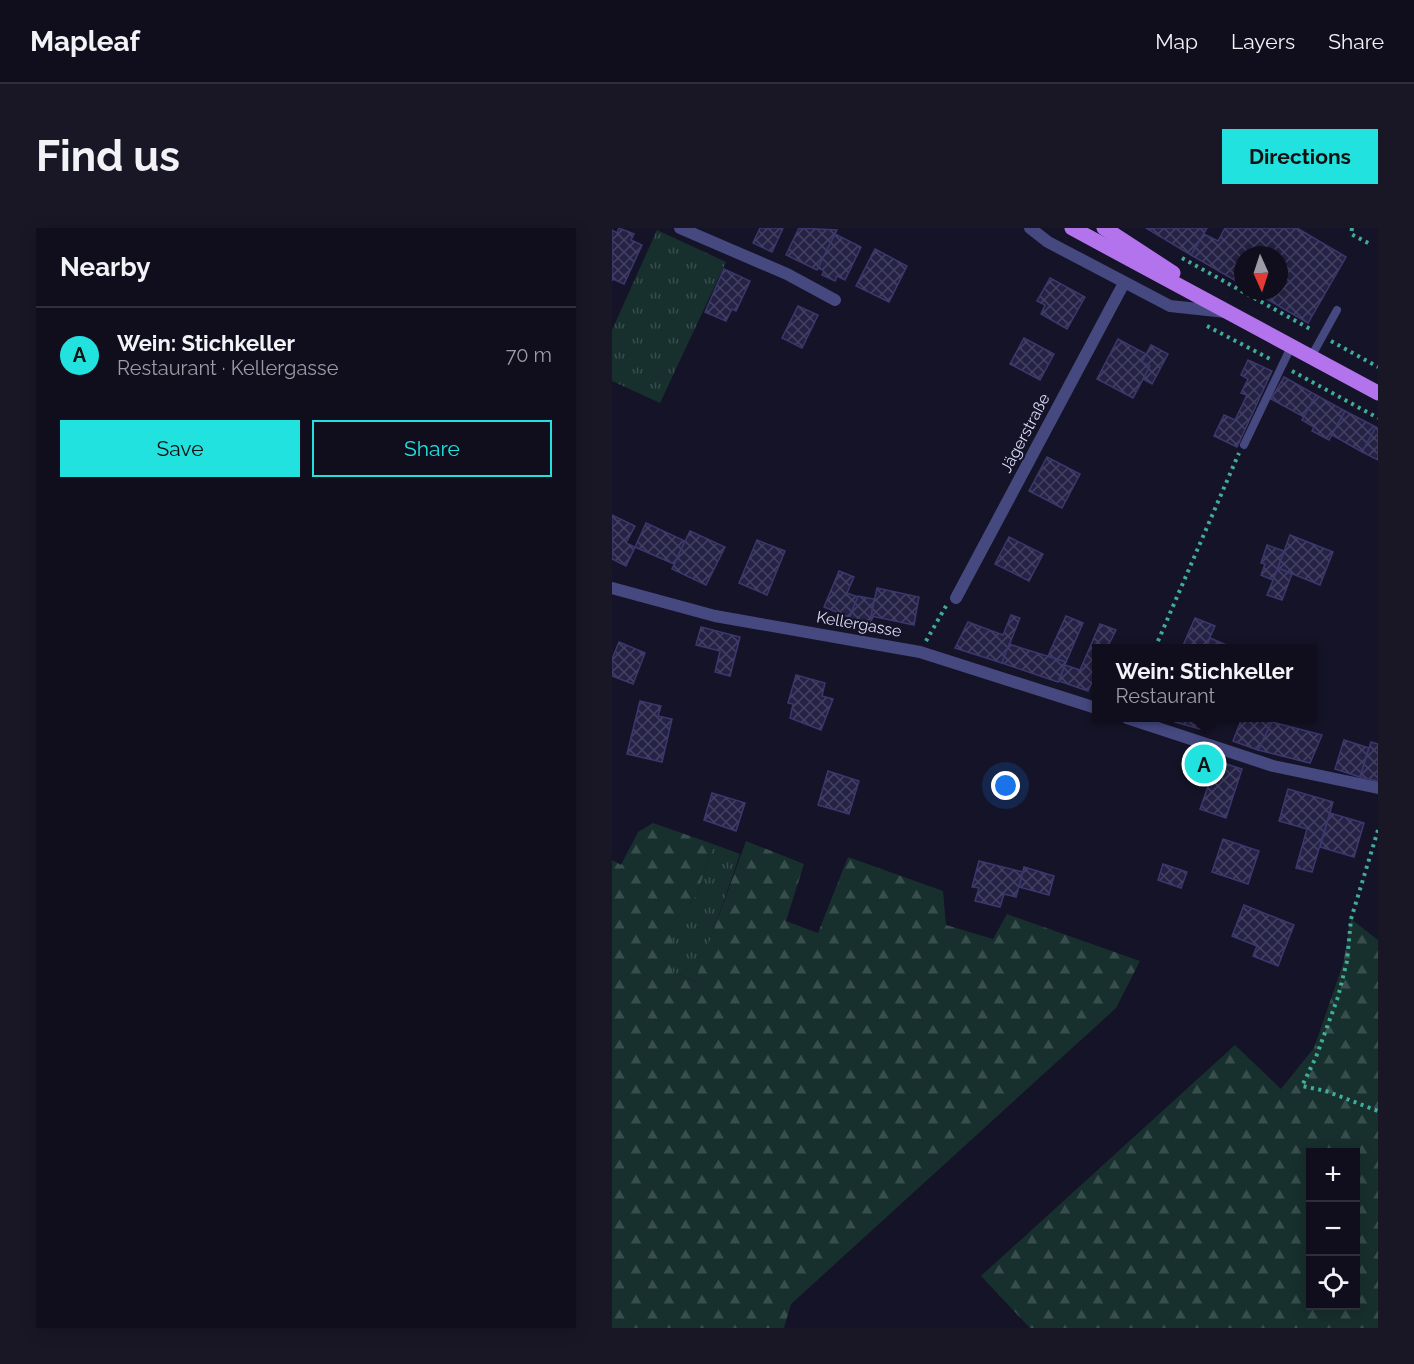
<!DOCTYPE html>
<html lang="en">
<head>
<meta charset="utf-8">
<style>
  body { margin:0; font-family:Raleway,sans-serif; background:#191726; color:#f1f3f6 }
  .controls { position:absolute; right:18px; bottom:18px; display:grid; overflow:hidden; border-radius:0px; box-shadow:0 3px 15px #0003 }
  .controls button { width:54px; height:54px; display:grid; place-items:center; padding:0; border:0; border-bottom:2px solid #302e3b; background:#100e1d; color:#f1f3f6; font:30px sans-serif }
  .compass { position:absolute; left:622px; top:18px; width:54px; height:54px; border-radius:50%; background:#100e1d; box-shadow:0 3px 15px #0003; rotate:177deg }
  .you { position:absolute; left:394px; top:558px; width:21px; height:21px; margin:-15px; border:4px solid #fff; border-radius:50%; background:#1a73e8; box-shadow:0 0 0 9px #1a73e833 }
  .badge { display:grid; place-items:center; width:39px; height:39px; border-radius:50%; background:#22e2e0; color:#111; font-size:20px; font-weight:700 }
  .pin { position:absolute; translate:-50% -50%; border:3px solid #fff; box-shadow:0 2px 6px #0006 }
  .popup { position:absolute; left:480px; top:416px; width:225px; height:78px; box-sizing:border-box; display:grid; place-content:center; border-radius:0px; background:#100e1d; filter:drop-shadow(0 2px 4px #0005); font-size:20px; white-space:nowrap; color:#9c9ca4 }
  .popup b { font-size:22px; color:#f1f3f6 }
  .popup::after { content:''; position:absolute; left:50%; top:100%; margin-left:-12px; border:12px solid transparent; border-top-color:#100e1d }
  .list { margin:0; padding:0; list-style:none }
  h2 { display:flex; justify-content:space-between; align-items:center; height:78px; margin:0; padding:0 24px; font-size:26px }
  h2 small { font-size:20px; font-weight:400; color:#9c9ca4 }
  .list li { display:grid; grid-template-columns:39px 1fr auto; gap:18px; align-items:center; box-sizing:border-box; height:96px; padding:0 24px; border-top:2px solid #302e3b }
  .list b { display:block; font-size:22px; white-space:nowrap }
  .list p { margin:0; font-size:20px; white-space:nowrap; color:#9c9ca4 }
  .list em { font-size:20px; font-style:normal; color:#9c9ca4 }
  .actions { display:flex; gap:12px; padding:18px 24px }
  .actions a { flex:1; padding:14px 0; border:2px solid #22e2e0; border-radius:0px; text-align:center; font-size:21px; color:#22e2e0 }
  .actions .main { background:#22e2e0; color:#111 }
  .icon { flex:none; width:33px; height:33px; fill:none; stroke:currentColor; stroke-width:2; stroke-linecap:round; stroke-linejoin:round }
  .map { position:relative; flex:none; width:766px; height:1100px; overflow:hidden; border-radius:0px }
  header { display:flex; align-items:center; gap:36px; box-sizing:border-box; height:84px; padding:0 30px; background:#100e1d; border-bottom:2px solid #302e3b }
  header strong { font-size:28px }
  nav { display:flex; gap:33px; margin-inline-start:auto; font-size:21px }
  .intro { display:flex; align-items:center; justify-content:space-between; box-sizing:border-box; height:144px; padding:0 36px }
  h1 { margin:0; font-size:42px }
  .button { padding:15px 27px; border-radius:0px; background:#22e2e0; color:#111; font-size:21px; font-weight:700 }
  main { display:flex; gap:36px; padding:0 36px }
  aside { flex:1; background:#100e1d; border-radius:0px; box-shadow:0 3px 15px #0003 }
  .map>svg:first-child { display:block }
  .grass { fill:url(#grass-tufts) }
  .forest { fill:url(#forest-firs); fill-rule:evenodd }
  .building { fill:url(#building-cross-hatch); stroke:#3c376e; stroke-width:1.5 }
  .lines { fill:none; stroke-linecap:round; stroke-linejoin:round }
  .path { stroke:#40ac9a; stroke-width:4; stroke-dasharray:3 4.5; stroke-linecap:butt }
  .lane { stroke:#454980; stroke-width:8 }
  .street { stroke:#454980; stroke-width:12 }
  .primary { stroke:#b273ed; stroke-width:15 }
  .labels { text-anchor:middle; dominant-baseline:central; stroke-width:4.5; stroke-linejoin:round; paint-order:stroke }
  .street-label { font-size:16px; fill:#dedefb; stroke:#151327 }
</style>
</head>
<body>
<header>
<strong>Mapleaf</strong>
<nav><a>Map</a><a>Layers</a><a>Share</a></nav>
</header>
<div class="intro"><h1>Find us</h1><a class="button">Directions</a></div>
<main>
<aside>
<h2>Nearby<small></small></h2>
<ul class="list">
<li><span class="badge">A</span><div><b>Wein: Stichkeller</b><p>Restaurant · Kellergasse</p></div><em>70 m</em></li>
</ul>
<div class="actions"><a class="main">Save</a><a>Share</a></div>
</aside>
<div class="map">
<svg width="766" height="1100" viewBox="0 0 766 1100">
  <defs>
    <pattern id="grass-tufts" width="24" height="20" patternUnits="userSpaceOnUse" patternTransform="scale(1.5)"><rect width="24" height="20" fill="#17302d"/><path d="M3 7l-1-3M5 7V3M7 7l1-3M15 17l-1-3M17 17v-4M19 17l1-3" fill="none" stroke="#384e4c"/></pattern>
    <pattern id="forest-firs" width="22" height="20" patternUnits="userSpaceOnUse" patternTransform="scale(1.5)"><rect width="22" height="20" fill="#17302d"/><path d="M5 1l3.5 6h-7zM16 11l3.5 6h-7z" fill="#384e4c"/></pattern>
    <pattern id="building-cross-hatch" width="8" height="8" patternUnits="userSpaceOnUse" patternTransform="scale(1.5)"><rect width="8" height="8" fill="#252246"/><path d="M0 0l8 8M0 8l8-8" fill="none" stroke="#444262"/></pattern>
  </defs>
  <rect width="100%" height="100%" fill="#151327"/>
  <g class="grass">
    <polygon points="45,2 114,34 48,175 0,153 0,102"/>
    <polygon points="101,616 128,626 84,753 60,744 59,696 85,667"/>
  </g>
  <g class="forest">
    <polygon points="41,595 101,616 85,667 59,696 62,732 60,744 83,753 134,613 192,636 174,693 206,705 236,629 331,663 334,697 381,711 395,686 528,733 504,780 179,1076 172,1100 0,1100 0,632 9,637 26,604"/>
    <path d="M739,691L766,712V1100H418L369,1048L623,817L669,861L702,820L731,736ZM698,924H744V1078H698Z"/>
  </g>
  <g class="building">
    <polygon points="7,0 22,6 19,12 30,17 12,56 1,51 0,53 0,2 5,5"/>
    <polygon points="148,0 171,0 160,24 141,15"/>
    <polygon points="187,0 225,2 205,42 174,27"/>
    <polygon points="534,0 595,0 579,27"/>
    <polygon points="613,0 685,0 734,29 696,95 641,63 667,63 667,27 631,27 631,57 579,27 592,6 606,13"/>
    <polygon points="223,6 249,19 233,52 225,48 223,53 210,47 212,43 206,40"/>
    <polygon points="263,21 295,38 277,74 244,58"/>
    <polygon points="112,41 138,53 124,83 120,81 114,93 93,84"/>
    <polygon points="438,50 473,69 455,101 429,86 433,77 425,73"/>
    <polygon points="186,78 206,87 190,120 170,110"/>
    <polygon points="412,110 442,126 428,152 398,136"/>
    <polygon points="506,111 534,126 530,134 538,138 521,170 485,151"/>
    <polygon points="539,117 556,126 540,156 531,151 538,138 530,134"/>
    <polygon points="636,132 660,143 625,219 602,208 612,187 623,192 635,167 629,165 636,151 629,147"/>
    <polygon points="672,149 704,167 692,189 659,171"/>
    <polygon points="704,167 733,183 717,212 700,203 702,199 690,192"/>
    <polygon points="733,183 764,199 750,224 720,207"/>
    <polygon points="764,199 766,201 766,232 750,224"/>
    <polygon points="435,229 468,246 450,280 417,263"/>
    <polygon points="0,287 23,298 14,315 23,319 14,338 0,331"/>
    <polygon points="34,295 73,313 62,336 23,319"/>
    <polygon points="78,303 113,319 94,357 60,341"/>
    <polygon points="678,307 721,324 708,357 666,340"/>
    <polygon points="397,309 431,326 417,353 383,336"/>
    <polygon points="145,312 173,323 155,367 127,355"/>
    <polygon points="655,317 672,323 661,352 649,347 653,336 649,335"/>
    <polygon points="666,340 680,346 670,372 655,367"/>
    <polygon points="227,343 242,349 235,365 246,369 237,389 212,379"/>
    <polygon points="265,360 307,369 302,397 259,388"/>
    <polygon points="246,368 262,371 259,388 261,389 256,399 237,391"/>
    <polygon points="399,387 408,390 390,435 343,420 356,394 391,407"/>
    <polygon points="454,388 471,395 454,434 436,428"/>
    <polygon points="583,390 603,398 593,420 570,420"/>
    <polygon points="488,396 504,402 495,420 484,420 484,445 476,463 447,453 453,437 468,442"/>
    <polygon points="89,399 128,409 118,448 103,444 108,423 84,417"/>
    <polygon points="598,410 617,418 615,420 594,420"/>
    <polygon points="7,414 33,425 21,456 0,448 0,431"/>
    <polygon points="397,416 454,434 446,454 390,435"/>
    <polygon points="184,447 213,455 210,468 221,471 209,502 178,490 181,476 176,475"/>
    <polygon points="28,473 49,478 46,488 60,491 50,534 15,526"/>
    <polygon points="565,490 600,490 595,503 563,494"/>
    <polygon points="630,490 662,490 646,522 621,513"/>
    <polygon points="660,494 710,507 698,535 646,522"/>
    <polygon points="732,512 757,520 748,549 723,541"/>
    <polygon points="759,514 766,516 766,553 748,549"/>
    <polygon points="605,533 630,541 614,590 588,581"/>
    <polygon points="216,543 247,553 237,586 206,577"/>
    <polygon points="676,561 721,574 700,644 684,640 695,601 667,593"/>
    <polygon points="100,565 133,575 124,603 92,592"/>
    <polygon points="718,585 752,595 742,629 708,619"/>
    <polygon points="611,611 647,623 636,656 600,644"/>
    <polygon points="367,633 411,644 404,669 392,666 388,679 363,673 367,660 360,659"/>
    <polygon points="551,636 575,644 569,660 546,652"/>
    <polygon points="412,639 442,648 437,667 407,659"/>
    <polygon points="632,677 682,697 666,738 641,728 645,718 620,708"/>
  </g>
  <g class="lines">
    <g class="path">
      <polyline points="740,0 739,6 760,17"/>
      <polyline points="570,30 700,102"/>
      <polyline points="595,98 660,132"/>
      <polyline points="719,113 766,139"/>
      <polyline points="680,143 766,190"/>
      <polyline points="314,413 334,378"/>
      <polyline points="543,420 627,225"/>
      <polyline points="766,602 739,691 735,733 726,769 704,829 690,858 714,863 766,883"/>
    </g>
    <g class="lane">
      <polyline points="699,129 725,82"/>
      <polyline points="632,217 679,119"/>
    </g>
    <g class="street">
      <polyline points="68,0 175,46 223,72"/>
      <polyline points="418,0 436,14 558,78 614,84"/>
      <polyline points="0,360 103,388 308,424 484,480"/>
      <polyline points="344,370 512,55"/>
      <polyline points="515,490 661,538 766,560"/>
    </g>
    <g class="primary">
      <polyline points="460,0 766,165"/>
      <polyline points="492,0 561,45"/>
    </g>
  </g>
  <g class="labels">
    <g class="street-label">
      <text transform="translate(413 205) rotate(-62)">Jägerstraße</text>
      <text transform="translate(247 396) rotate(10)">Kellergasse</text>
    </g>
  </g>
</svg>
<div class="controls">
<button>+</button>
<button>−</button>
<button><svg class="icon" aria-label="locate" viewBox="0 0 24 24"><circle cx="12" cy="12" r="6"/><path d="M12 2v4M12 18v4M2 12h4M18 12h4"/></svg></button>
</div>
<svg class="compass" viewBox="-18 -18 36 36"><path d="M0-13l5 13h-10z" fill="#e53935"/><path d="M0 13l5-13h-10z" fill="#9c9ca4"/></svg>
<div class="you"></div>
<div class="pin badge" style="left:592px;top:536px">A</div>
<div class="popup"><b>Wein: Stichkeller</b>Restaurant</div>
</div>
</main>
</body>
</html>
